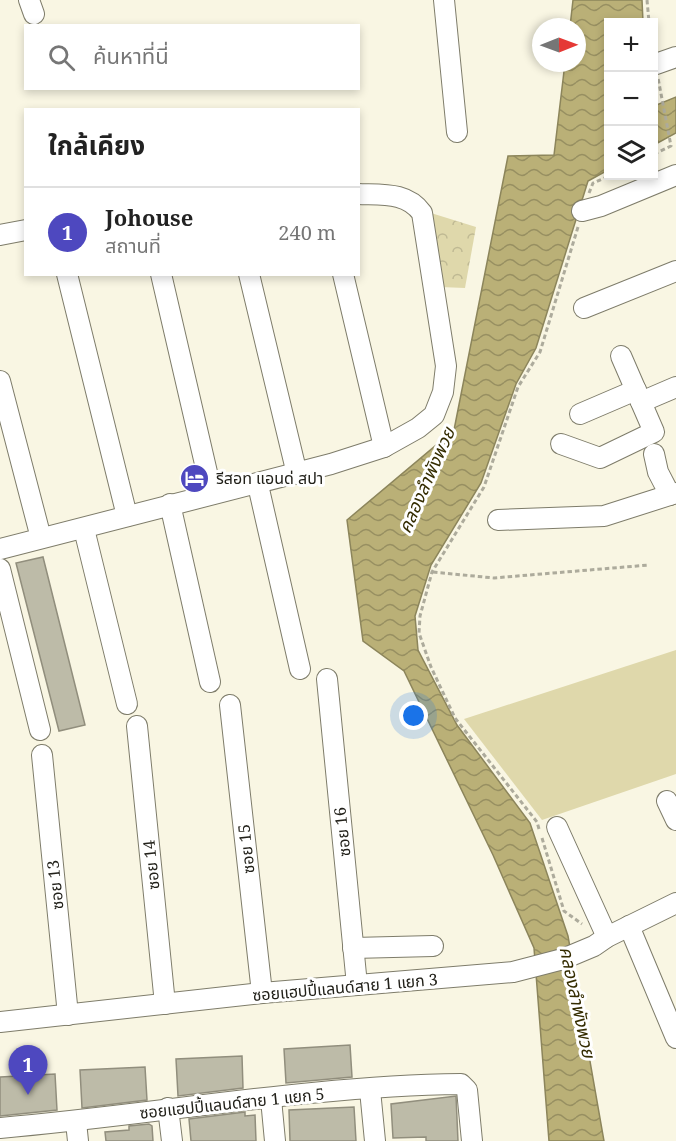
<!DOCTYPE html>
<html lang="th">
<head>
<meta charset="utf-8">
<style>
  body { margin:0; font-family:"Noto Serif","Noto Sans Thai",serif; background:#f2f2f2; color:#222 }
  .controls { position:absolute; right:18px; top:18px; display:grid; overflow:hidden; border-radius:0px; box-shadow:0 3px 9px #0003 }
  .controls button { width:54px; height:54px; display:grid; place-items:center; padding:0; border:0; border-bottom:2px solid #e0e0e0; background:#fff; color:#222; font:30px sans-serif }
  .compass { position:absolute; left:532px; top:18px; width:54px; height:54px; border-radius:50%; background:#fff; box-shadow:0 3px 9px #0003; rotate:89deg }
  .you { position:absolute; left:414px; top:716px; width:21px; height:21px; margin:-15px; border:4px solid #fff; border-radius:50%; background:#1a73e8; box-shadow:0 0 0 9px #1a73e833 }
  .badge { display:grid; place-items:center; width:39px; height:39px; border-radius:50%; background:#4e48bf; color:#fff; font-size:20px; font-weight:700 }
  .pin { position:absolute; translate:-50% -50px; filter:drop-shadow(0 2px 3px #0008) }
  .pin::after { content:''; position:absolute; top:32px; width:21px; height:18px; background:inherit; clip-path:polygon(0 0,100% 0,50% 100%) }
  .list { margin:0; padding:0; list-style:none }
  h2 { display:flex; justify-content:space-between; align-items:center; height:78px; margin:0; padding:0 24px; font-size:26px }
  h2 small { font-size:20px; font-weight:400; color:#767676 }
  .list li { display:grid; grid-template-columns:39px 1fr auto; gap:18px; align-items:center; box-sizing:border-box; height:90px; padding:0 24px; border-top:2px solid #e0e0e0 }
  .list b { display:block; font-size:22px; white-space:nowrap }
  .list p { margin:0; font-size:20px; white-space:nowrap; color:#767676 }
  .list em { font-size:20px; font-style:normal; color:#767676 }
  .icon { flex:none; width:33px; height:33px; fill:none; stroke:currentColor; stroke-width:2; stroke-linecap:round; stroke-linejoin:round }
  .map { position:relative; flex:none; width:676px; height:1141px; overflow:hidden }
  .search { position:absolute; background:#fff; box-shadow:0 3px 9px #0003; left:24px; top:24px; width:336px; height:66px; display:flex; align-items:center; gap:15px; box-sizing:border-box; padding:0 21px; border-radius:0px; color:#767676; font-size:22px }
  .panel { position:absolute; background:#fff; box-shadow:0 3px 9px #0003; left:24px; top:108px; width:336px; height:168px; border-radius:0px }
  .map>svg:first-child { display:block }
  .park { fill:url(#park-crowns) }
  .garden { fill:#dfd8ab }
  .water { fill:url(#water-waves); stroke:#8c855b; stroke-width:1.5 }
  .building { fill:#bdbba8; stroke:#918e7d; stroke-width:1.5 }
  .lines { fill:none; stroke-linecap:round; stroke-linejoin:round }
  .minor-casing { stroke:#7e7c6a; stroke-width:22 }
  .path { stroke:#adab9c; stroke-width:3; stroke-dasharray:4.5 3; stroke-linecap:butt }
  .minor { stroke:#fff; stroke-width:20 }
  .labels { text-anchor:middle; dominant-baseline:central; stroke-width:6; stroke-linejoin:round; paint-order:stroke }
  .poi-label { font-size:16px; fill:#22211a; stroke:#fff; text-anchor:start }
  .street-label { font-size:16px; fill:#22211a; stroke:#fff }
  .water-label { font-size:18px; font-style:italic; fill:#342c00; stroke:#fff }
</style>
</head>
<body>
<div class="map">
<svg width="676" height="1141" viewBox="0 0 676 1141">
  <defs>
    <pattern id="park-crowns" width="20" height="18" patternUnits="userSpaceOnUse" patternTransform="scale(1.5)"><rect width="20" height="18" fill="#dfd8ab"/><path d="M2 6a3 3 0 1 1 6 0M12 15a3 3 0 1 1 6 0" fill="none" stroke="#bfb993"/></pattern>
    <pattern id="water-waves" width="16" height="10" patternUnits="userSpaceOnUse" patternTransform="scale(1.5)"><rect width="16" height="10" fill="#bab077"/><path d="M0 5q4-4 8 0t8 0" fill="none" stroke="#978f61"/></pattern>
  </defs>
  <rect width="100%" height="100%" fill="#f9f6e3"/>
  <polygon class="park" points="431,213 476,227 465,288 440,287"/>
  <polygon class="garden" points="676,650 676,774 542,820 464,719"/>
  <g class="water">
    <polygon points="573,0 642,0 643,22 608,22 608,170 588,181 536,348 516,384 481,483 431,565 415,616 418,650 457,725 530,823 568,936 604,1141 549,1141 534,948 493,855 404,671 363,641 347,520 454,430 508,156 554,155 565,63 577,63 577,27 570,27"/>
    <polygon points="676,97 676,133 654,145 654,106"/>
  </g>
  <g class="building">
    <polygon points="43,557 85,725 59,731 16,563"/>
    <polygon points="350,1045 352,1077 286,1083 284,1049"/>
    <polygon points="242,1056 243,1088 178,1096 176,1059"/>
    <polygon points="145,1067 147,1100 82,1108 80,1070"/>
    <polygon points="55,1074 57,1110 0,1116 0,1077"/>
    <polygon points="456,1096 458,1141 426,1141 426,1137 393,1138 391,1104"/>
    <polygon points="354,1107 356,1141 290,1141 289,1110"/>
    <polygon points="245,1112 245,1116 255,1115 256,1141 191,1141 189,1119"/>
    <polygon points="149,1124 152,1126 153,1141 106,1141 105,1132 129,1130 129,1126"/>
  </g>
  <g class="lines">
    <defs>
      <g id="minor">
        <polyline points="29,0 34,14"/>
        <polyline points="444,0 457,132"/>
        <polyline points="656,64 676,57"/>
        <polyline points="582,211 601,206 676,175"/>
        <polyline points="0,235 26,230"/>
        <polyline points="67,274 127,516"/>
        <polyline points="161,274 212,494"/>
        <polyline points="249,274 297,474"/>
        <polyline points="343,274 384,447"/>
        <polyline points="584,308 676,271"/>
        <polyline points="0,381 41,538"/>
        <polyline points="641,402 676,387"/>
        <polyline points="580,414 636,390"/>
        <polyline points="561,444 600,458 654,432 621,356"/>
        <polyline points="654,454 658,472 670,495"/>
        <polyline points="258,485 300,669"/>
        <polyline points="170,504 210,682"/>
        <polyline points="498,520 604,516 676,493"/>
        <polyline points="84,529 127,704"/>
        <path d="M0,549L331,464L384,447L418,428L434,415L443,392L446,366L422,213C407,192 383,195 358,194"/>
        <polyline points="0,569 40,730"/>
        <polyline points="327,679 357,985"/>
        <polyline points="230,705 262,993"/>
        <polyline points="137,726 165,1004"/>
        <polyline points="42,755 68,1015"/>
        <polyline points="667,801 676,820"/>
        <polyline points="557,827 607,937"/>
        <polyline points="629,926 676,1038"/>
        <polyline points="353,948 433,946"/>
        <polyline points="0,1022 262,993 513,972 563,959 594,946 607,937 676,903"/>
        <polyline points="370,1090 375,1141"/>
        <polyline points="271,1099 275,1141"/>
        <polyline points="168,1108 172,1141"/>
        <polyline points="76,1122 78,1141"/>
        <path d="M0,1128C153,1115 306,1086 461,1084L467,1090L472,1141"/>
      </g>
    </defs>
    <use href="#minor" class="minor-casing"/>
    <g class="path">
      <polyline points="647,0 649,22"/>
      <polyline points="654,154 671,146 658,78"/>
      <polyline points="589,193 593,183 609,176"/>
      <polyline points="433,572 494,578 649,565"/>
      <polyline points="539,829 537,822 455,718 431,667 419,633 420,616 432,572 484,487 518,387 540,352 578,227"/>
      <polyline points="542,838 564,911 582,924"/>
    </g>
    <use href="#minor" class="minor"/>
  </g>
  <defs>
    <symbol id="hotel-disc" viewBox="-11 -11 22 22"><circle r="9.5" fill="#4e48bf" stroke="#fff"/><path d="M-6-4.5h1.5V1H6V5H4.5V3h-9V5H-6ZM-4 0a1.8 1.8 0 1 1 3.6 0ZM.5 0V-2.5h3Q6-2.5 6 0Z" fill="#fff"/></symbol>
  </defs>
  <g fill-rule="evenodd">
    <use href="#hotel-disc" x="178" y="462" width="33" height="33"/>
  </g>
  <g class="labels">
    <g class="poi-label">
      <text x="216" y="478">รีสอท แอนด่ สปา</text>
    </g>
    <g class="street-label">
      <text transform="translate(342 832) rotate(-96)">ซอย 16</text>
      <text transform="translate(246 849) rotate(-96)">ซอย 15</text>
      <text transform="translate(151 865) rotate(-96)">ซอย 14</text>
      <text transform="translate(55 885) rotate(-96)">ซอย 13</text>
      <text transform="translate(345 987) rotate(-5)">ซอยแฮปปี้แลนด์สาย 1 แยก 3</text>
      <text transform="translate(232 1103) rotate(-6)">ซอยแฮปปี้แลนด์สาย 1 แยก 5</text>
    </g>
    <g class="water-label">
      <text transform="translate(426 480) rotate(-66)">คลองลำพังพวย</text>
      <text transform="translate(578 1002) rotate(78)">คลองลำพังพวย</text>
    </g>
  </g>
</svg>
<div class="controls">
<button>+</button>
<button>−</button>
<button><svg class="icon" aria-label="layers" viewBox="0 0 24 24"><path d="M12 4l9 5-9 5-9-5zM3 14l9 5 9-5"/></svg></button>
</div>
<svg class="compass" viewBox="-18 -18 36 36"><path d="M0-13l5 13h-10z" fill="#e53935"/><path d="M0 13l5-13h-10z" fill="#767676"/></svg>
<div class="you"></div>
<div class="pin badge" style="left:28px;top:1095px">1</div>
<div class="search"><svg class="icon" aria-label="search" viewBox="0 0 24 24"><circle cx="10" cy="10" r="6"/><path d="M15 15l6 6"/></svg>ค้นหาที่นี่</div>
<section class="panel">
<h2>ใกล้เคียง<small></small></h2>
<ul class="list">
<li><span class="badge">1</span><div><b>Johouse</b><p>สถานที่</p></div><em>240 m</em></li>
</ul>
</section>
</div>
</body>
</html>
